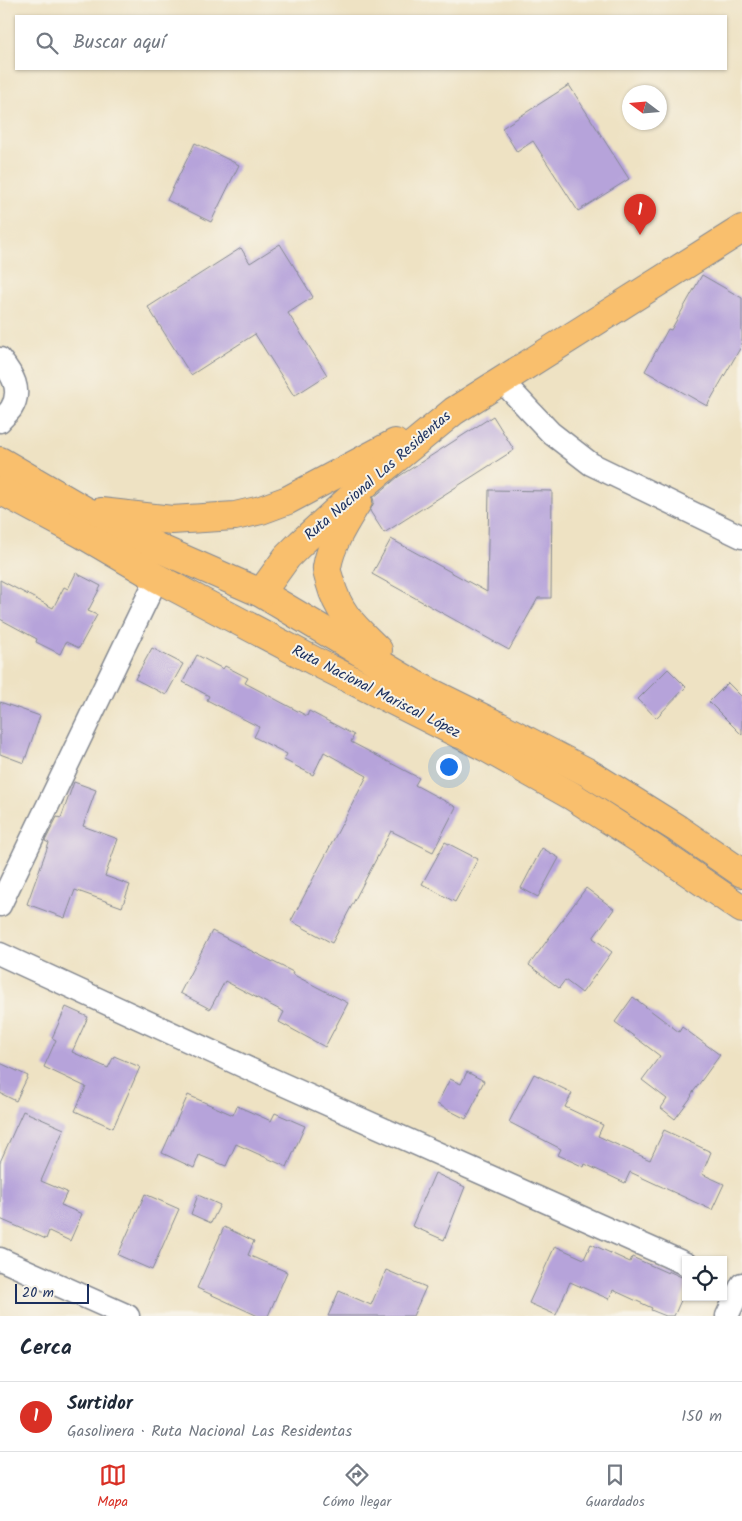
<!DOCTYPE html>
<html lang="es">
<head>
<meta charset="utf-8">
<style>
  body { margin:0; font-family:Kalam,sans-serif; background:#f6f6f7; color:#1f2937 }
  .controls { position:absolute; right:15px; bottom:15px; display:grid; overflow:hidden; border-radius:0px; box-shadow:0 1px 4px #0004 }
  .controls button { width:45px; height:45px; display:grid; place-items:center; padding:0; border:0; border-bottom:1px solid #e0e1e3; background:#fff; color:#1f2937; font:25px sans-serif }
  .compass { position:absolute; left:622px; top:85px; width:45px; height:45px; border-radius:50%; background:#fff; box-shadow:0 1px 4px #0004; rotate:286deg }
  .scale { position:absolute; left:15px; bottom:12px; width:74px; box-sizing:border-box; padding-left:5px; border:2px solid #1b2f5e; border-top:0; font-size:14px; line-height:18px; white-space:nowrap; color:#1b2f5e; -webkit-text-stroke:4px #f7f3e8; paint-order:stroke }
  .you { position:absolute; left:448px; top:766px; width:18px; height:18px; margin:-12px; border:4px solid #fff; border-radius:50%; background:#1a73e8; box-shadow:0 0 0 8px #1a73e833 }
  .badge { display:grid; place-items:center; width:32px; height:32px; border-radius:50%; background:#d93025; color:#fff; font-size:16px; font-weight:700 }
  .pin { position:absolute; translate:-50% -41px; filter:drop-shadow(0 1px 2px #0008) }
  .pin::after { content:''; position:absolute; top:26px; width:18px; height:15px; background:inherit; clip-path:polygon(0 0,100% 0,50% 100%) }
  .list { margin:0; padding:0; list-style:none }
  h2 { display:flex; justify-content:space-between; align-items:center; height:65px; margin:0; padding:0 20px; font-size:21px }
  h2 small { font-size:16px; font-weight:400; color:#747a83 }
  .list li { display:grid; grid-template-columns:32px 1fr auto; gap:15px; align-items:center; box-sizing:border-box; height:70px; padding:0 20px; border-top:1px solid #e0e1e3 }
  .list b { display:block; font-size:19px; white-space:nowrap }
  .list p { margin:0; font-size:16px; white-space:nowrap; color:#747a83 }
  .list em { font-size:16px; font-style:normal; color:#747a83 }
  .icon { flex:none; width:28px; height:28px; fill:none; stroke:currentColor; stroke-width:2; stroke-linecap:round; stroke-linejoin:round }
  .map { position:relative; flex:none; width:742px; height:1316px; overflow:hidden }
  .search { position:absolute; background:#fff; box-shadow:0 1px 4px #0004; left:15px; right:15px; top:15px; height:55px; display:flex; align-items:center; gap:12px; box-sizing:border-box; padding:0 18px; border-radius:0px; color:#747a83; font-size:19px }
  .sheet { height:135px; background:#fff }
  nav { display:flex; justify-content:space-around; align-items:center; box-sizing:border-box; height:70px; border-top:1px solid #e0e1e3; background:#fff; font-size:14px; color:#747a83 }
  nav a { display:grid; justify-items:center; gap:2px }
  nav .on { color:#d93025 }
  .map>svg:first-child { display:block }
  .building { fill:#b6a3da }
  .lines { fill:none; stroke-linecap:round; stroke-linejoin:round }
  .minor-casing { stroke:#848890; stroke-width:25 }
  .trunk-casing { stroke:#848890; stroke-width:30 }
  .minor { stroke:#fff; stroke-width:22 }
  .trunk { stroke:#f9bf6d; stroke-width:28 }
  .labels { text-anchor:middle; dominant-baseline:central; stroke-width:4; stroke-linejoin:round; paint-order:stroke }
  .street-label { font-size:15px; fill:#1b2f5e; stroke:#f7f3e8 }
</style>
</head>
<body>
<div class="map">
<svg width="742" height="1316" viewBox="0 0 742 1316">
  <rect width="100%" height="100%" fill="#f7f3e8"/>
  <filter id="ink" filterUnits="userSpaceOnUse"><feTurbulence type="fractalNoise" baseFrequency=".02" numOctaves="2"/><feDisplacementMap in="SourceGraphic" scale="10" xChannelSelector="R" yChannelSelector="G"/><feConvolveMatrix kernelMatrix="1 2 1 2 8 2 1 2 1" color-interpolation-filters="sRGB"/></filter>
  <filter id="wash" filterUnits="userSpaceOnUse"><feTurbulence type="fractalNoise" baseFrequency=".0096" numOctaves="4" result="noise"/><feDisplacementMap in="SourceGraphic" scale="20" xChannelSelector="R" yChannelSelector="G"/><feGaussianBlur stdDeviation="1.12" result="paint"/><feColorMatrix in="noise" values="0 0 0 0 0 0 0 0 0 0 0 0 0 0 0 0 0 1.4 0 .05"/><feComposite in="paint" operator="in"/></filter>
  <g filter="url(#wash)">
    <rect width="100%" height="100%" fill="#eee2c3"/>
    <g id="blocks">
      <g class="building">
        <polygon points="569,85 629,179 578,211 533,141 517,152 502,128"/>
        <polygon points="195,143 239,165 211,222 167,200"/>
        <polygon points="280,244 313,297 288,313 327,375 294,396 255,334 191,375 148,307 241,248 250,263"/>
        <polygon points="702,275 742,298 742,345 707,406 645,371 668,329 671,330"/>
        <polygon points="493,416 514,450 384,533 370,511 374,502 373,498 398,477"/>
        <polygon points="489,490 552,491 551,598 538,598 509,650 372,574 391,539 487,592"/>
        <polygon points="76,573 101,586 88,611 97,615 79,648 66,642 60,654 36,642 37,639 0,619 0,580 53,608 64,587 68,589"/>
        <polygon points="152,648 183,664 166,695 135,679"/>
        <polygon points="197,655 223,669 225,666 248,678 245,683 307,716 309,711 354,735 351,742 419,778 415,785 456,807 433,852 391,831 332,943 291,921 367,776 324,752 313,775 284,760 287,754 254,737 259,727 207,700 209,696 183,682"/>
        <polygon points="668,669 686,687 656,718 638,699"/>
        <polygon points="728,683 742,697 742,735 709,702"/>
        <polygon points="0,702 40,716 24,763 0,754"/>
        <polygon points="74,782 96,790 83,826 118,839 105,876 130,885 122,907 75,890 65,918 27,904 49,843 45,841 57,817 61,818"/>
        <polygon points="445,842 478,859 455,902 422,884"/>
        <polygon points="542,848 559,858 538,897 521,888"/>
        <polygon points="586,888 614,909 593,938 612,952 582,993 565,980 559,988 529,965"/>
        <polygon points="212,931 293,972 292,974 348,1003 325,1047 279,1022 284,1012 225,981 210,1009 180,993"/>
        <polygon points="633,997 679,1032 682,1027 720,1055 691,1095 692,1096 675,1119 661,1108 667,1099 642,1080 660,1056 615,1022"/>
        <polygon points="66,1007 88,1017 72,1052 108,1068 114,1056 140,1067 113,1128 75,1111 86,1087 44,1067 56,1040 52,1038"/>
        <polygon points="0,1063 28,1076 16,1101 0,1093"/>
        <polygon points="467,1072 484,1081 478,1093 479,1094 466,1119 437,1104 450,1079 461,1084"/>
        <polygon points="534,1074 572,1093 565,1107 603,1125 598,1136 650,1160 664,1130 711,1152 702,1174 724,1184 712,1210 630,1172 625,1183 585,1164 584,1167 558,1155 561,1149 509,1122"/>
        <polygon points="188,1095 233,1115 237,1106 271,1121 275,1113 305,1126 287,1167 236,1144 226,1166 199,1155 194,1168 162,1153"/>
        <polygon points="23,1111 64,1129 41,1181 67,1192 61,1205 82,1214 70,1241 49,1231 46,1239 0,1219 0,1162"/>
        <polygon points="435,1173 465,1187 444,1240 412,1226"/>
        <polygon points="145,1194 179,1209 152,1270 118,1255"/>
        <polygon points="198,1195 220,1205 211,1223 191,1214"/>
        <polygon points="224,1227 254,1241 248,1255 287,1272 268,1316 258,1316 197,1288"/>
        <polygon points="591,1244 630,1262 632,1257 668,1273 668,1271 686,1279 686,1289 674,1316 666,1316 651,1310 652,1308 613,1290 609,1299 570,1282 556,1315 529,1303 555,1246 584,1259"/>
        <polygon points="386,1270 426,1287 413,1316 328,1316 339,1291 371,1305"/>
      </g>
    </g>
  </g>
  <g filter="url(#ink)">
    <use href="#blocks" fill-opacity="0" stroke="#848890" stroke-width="1"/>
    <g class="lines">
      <defs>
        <g id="minor">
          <path d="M0,359C12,374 23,390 11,409C8,413 3,417 0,421"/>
          <polyline points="501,380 551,433 591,464 742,537"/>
          <polyline points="0,905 157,578"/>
          <polyline points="0,954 271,1079 686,1264"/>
          <polyline points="0,1259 128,1316"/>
          <polyline points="727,1316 742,1284"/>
        </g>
        <g id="trunk">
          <polyline points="0,461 84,510 163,550 261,593 414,684 499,726 587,772 678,829 742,873"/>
          <polyline points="0,490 82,534 157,578 322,665 485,747 572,796 656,850 742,909"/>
          <path d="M358,501C346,521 331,543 327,567C326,572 329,577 330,582C339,615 355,627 378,650"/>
          <polyline points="101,512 172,520 235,516 261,510 288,500 395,443"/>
          <polyline points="261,593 287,557 301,543 370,480 454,411 742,229"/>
        </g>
      </defs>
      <use href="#minor" class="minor-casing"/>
      <use href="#trunk" class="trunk-casing"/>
      <use href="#minor" class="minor"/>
      <use href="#trunk" class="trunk"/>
    </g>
  </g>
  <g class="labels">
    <g class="street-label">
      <text transform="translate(378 476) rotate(-41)">Ruta Nacional Las Residentas</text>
      <text transform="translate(376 692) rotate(27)">Ruta Nacional Mariscal López</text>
    </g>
  </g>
</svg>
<div class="controls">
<button><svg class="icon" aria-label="locate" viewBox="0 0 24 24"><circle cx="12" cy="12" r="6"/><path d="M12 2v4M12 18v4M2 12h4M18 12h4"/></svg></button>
</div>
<svg class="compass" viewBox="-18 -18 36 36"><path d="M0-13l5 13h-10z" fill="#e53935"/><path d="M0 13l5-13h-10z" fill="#747a83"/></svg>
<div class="scale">20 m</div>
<div class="you"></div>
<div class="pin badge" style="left:640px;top:235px">1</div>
<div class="search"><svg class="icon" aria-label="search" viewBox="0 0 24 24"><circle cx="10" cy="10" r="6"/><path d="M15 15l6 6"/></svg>Buscar aquí</div>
</div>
<section class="sheet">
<h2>Cerca<small></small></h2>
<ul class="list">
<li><span class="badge">1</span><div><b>Surtidor</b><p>Gasolinera · Ruta Nacional Las Residentas</p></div><em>150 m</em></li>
</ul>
</section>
<nav>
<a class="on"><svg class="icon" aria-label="map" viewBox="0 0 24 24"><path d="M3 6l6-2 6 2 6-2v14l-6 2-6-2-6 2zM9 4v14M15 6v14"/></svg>Mapa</a>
<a><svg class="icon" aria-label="directions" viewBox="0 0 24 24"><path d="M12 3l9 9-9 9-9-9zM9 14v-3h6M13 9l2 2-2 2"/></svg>Cómo llegar</a>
<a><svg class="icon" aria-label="saved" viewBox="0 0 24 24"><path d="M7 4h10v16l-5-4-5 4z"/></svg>Guardados</a>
</nav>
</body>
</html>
